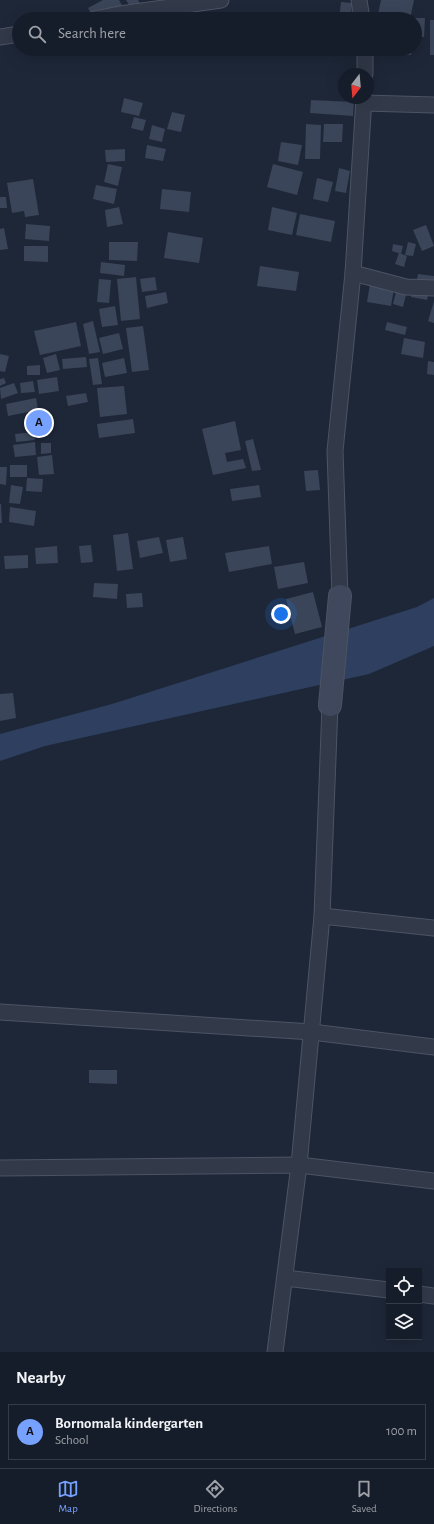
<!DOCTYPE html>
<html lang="en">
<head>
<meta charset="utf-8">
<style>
  body { margin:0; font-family:"Alegreya Sans",sans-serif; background:#232a36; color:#f1f3f6 }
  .controls { position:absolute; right:12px; bottom:12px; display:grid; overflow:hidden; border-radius:0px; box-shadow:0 4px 16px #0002 }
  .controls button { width:36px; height:36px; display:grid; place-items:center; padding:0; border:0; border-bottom:1px solid #353b47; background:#161d2a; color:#f1f3f6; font:20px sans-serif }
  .compass { position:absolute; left:338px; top:68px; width:36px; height:36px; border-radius:50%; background:#161d2a; box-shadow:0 4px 16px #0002; rotate:196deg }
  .you { position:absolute; left:281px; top:614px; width:14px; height:14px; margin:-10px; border:3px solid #fff; border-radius:50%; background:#1a73e8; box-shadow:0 0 0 6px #1a73e833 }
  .badge { display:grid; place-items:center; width:26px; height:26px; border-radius:50%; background:#77a1ff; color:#111; font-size:13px; font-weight:700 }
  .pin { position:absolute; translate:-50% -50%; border:2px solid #fff; box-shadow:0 1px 4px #0006 }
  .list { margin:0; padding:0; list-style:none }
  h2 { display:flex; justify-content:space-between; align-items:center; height:52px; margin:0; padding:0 16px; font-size:17px }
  h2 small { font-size:13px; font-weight:400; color:#9ea2a8 }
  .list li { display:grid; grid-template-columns:26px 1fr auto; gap:12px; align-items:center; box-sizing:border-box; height:56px; margin:0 8px 8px; padding:0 8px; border:1px solid #353b47; border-radius:0px }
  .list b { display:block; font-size:15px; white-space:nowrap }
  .list p { margin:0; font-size:13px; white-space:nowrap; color:#9ea2a8 }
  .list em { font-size:13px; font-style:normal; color:#9ea2a8 }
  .icon { flex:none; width:22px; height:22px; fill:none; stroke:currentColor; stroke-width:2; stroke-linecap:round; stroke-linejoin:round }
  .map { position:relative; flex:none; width:434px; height:1352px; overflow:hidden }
  .search { position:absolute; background:#161d2a; box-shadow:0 4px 16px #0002; left:12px; right:12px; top:12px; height:44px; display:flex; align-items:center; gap:10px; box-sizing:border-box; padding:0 14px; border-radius:22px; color:#9ea2a8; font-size:15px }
  .sheet { height:116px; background:#161d2a }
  nav { display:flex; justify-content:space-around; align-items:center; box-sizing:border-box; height:56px; border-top:1px solid #353b47; background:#161d2a; font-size:11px; color:#9ea2a8 }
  nav a { display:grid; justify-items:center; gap:2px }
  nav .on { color:#77a1ff }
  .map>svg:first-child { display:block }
  .water { fill:#2e3f5f }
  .building { fill:#3a4559 }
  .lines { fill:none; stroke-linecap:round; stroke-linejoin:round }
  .street-casing { stroke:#4c5464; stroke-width:17 }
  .secondary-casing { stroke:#4c5464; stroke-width:24 }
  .street { stroke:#323949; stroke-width:15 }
  .secondary { stroke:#3f485c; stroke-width:22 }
</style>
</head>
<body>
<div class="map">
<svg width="434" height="1352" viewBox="0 0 434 1352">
  <rect width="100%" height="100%" fill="#1e2738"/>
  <polygon class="water" points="434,598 434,646 369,674 45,746 0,761 0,734 112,704 417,607"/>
  <g class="building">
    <polygon points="103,0 119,0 122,5 94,19 88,8"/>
    <polygon points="126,0 138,0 141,5 132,10"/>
    <polygon points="381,0 414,0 410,19 402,19 378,14"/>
    <polygon points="341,2 352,3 351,19 339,19"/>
    <polygon points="415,18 425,18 424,37 415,37"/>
    <rect x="430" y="20" width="4" height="35"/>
    <polygon points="376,49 412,49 411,55 376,54"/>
    <polygon points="124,98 143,103 139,116 121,112"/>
    <polygon points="311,100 354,102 353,116 310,113"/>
    <polygon points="172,112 185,115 181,132 167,129"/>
    <polygon points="134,117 146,120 143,131 131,128"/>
    <polygon points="306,124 321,125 320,159 305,159"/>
    <polygon points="324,124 343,124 342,142 323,142"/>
    <polygon points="152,125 165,129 162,142 149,139"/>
    <polygon points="281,142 302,145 298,165 278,161"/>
    <polygon points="147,145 166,149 163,161 145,158"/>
    <polygon points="125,149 125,161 106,162 105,150"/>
    <polygon points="108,164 122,167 118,186 104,182"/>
    <polygon points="273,164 303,172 297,195 267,187"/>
    <polygon points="339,168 350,171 346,193 335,191"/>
    <polygon points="317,178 333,182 328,202 313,199"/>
    <polygon points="33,179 39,215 25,217 24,211 12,213 7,183"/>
    <polygon points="96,185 117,189 114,204 93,199"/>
    <polygon points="162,189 191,192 189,212 160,209"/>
    <polygon points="0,197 6,197 7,208 0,208"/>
    <polygon points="119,207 123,224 107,227 105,210"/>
    <polygon points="272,207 297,213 292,235 268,230"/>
    <polygon points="300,214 335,221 331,242 296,235"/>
    <polygon points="26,224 50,226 49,241 25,239"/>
    <polygon points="426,225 434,246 422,251 413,230"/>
    <polygon points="4,228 8,249 0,250 0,229"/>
    <polygon points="168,232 203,238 199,263 164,258"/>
    <polygon points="109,242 138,242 137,261 109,260"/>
    <polygon points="408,242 416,244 413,256 405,255"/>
    <polygon points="393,244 403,246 401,254 392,251"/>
    <polygon points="24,246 48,246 48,262 24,261"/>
    <polygon points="399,253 407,256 404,267 395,264"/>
    <polygon points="101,262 125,265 124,276 100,273"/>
    <polygon points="260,266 299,272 296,291 257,286"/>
    <polygon points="418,274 434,276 434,282 417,279"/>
    <polygon points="136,277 140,319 121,321 117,279"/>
    <polygon points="155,277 157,290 142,292 140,279"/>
    <polygon points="99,279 111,280 109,303 97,302"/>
    <polygon points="370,284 394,288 391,306 367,302"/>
    <polygon points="397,288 407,291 403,307 393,304"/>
    <polygon points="413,289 429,292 427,300 411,297"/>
    <polygon points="166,292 168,303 147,308 145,296"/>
    <polygon points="434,301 434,323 428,321"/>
    <polygon points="115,306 118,325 102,327 99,309"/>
    <polygon points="93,321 100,352 89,354 83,324"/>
    <polygon points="76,322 81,346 40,355 34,331"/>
    <polygon points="387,322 407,327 405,335 385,330"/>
    <polygon points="143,326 149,370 132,372 126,328"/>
    <polygon points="119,333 123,349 103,354 99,338"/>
    <polygon points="404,338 425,342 423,358 401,354"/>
    <polygon points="0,354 9,356 5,372 0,371"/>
    <polygon points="56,354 60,370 47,373 43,358"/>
    <polygon points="86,357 87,367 63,369 62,359"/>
    <polygon points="98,358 102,384 93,385 89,359"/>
    <polygon points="124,358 127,373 105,377 102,363"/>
    <polygon points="428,361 434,362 434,375 427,374"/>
    <polygon points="40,365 40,375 27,375 27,366"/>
    <polygon points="57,377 59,391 39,394 37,380"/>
    <polygon points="4,378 6,383 0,386 0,379"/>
    <polygon points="33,381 35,392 21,393 20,383"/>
    <polygon points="14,383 18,393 1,399 0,388"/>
    <polygon points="124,386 127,414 100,417 97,388"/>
    <polygon points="86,393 88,402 68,406 66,396"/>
    <polygon points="36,398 38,410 8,416 6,404"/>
    <polygon points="49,411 51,425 29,428 26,414"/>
    <polygon points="133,419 135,433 99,438 97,424"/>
    <polygon points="235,421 241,450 225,453 227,462 243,459 246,468 213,475 202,429"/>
    <polygon points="34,432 35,440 16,442 15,434"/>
    <polygon points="253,439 261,470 252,471 245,441"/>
    <polygon points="35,442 36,455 15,457 13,445"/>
    <polygon points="41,443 51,443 51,453 41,454"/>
    <polygon points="52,455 54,474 39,475 37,457"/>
    <rect x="10" y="465" width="17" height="12"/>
    <polygon points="0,467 7,467 6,485 0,484"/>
    <polygon points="318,470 320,490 306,491 304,471"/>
    <polygon points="27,478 43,479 42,492 26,491"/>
    <polygon points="11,485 23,487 20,504 9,503"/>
    <polygon points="259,485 261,497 232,501 230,489"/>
    <polygon points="0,504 1,504 2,523 0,523"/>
    <polygon points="10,507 36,511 34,526 9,522"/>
    <polygon points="128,533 133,569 117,571 113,535"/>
    <polygon points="159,537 163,553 140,558 137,541"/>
    <polygon points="183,537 187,559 170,562 166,540"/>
    <polygon points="91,545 93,562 81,563 79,546"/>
    <polygon points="57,546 58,563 36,564 35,548"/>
    <polygon points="269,546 272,564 229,572 225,553"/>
    <polygon points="28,555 28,568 5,569 4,556"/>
    <polygon points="304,562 308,583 278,589 274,567"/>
    <polygon points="94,583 118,584 117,599 93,597"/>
    <polygon points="313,592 322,627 295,634 286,599"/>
    <polygon points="142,593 143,607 127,608 126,594"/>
    <polygon points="13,693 16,718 0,721 0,694"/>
    <polygon points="89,1070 117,1070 117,1084 89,1083"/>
  </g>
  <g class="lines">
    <defs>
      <g id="street">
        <polyline points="359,0 362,19"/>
        <polyline points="94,19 120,14 221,0"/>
        <polyline points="0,37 19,34"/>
        <polyline points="365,74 365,49"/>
        <polyline points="364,103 434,105"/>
        <polyline points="353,273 406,287 434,288"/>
        <polyline points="340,596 335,451 353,273 364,98"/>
        <polyline points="322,916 434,928"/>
        <polyline points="0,1012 312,1032 434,1047"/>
        <polyline points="0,1168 299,1165 434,1181"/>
        <polyline points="285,1278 389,1290"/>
        <polyline points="419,1294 434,1296"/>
        <polyline points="275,1352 299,1165 322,916 330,705"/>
      </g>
      <polyline id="secondary" points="330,705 340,596"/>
    </defs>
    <use href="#street" class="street-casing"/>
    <use href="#secondary" class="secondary-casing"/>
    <use href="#street" class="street"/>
    <use href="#secondary" class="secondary"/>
  </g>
</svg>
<div class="controls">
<button><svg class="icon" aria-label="locate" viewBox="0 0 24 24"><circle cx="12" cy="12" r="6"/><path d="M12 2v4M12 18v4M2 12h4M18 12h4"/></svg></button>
<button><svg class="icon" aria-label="layers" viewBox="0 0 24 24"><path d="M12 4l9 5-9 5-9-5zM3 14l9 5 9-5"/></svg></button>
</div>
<svg class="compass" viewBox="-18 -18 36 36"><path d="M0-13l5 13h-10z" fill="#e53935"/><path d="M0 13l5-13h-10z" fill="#9ea2a8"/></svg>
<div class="you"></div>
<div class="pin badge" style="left:39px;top:423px">A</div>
<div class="search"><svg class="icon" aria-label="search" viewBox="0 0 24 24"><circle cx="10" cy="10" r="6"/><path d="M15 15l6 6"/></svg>Search here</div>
</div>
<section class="sheet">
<h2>Nearby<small></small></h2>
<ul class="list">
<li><span class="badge">A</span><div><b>Bornomala kindergarten</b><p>School</p></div><em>100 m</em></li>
</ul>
</section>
<nav>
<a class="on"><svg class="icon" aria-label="map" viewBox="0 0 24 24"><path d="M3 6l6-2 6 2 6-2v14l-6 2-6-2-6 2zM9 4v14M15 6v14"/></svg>Map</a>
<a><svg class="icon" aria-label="directions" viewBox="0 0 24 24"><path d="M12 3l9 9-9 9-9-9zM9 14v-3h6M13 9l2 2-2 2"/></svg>Directions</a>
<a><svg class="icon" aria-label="saved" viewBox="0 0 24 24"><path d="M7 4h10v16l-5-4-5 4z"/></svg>Saved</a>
</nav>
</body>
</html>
